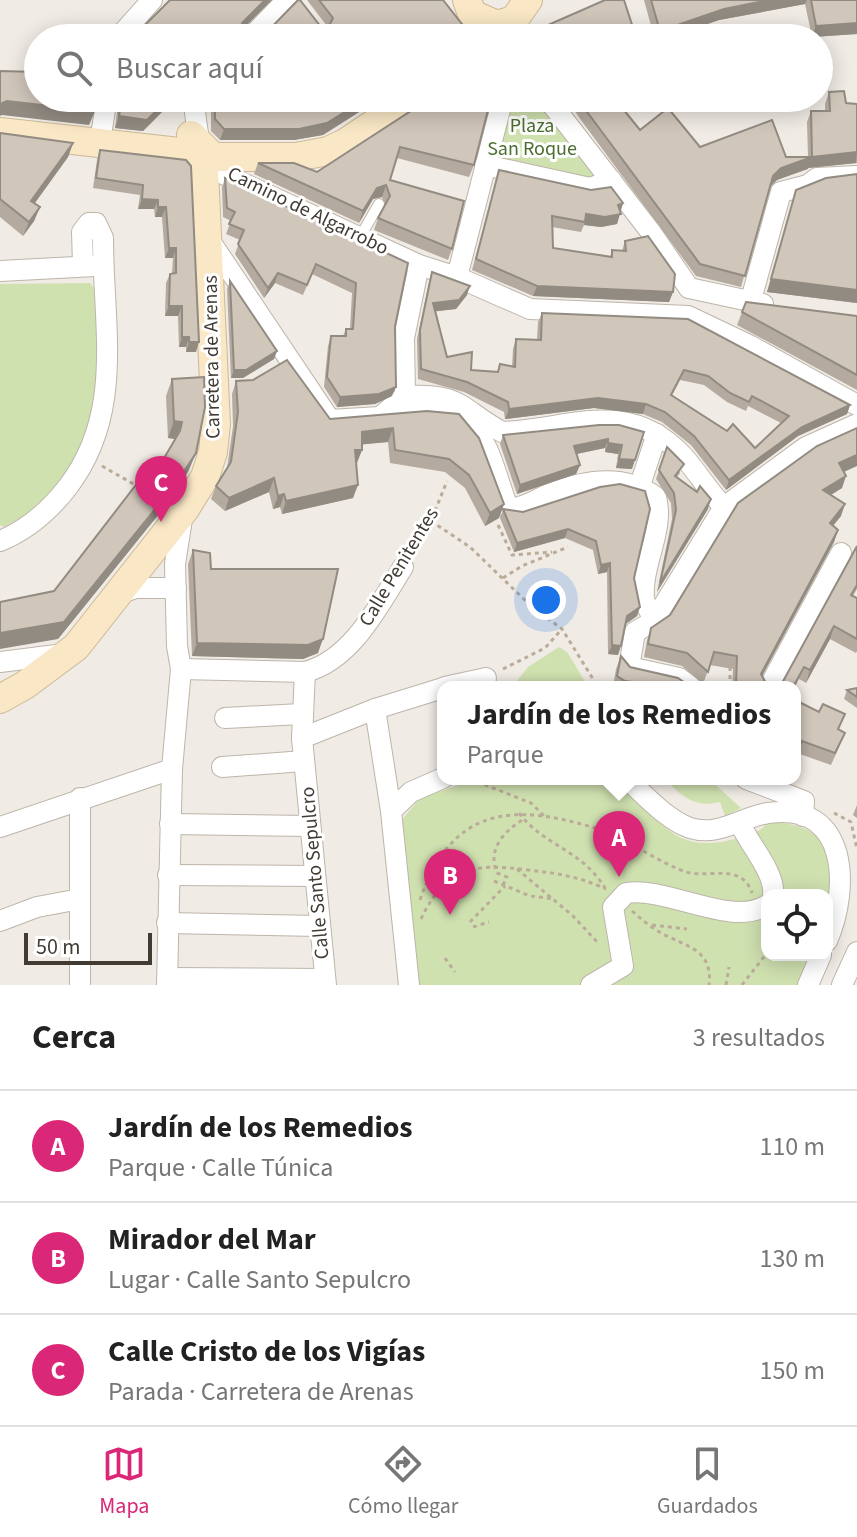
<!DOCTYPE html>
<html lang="es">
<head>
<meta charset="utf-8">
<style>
  body { margin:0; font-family:"Source Sans 3",sans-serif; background:#f2f2f2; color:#222 }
  .controls { position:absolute; right:24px; bottom:24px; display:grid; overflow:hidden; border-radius:16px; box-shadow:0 4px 20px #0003 }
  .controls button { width:72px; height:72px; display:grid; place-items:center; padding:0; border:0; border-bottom:2px solid #e0e0e0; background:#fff; color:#222; font:40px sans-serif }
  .scale { position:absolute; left:24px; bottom:20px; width:128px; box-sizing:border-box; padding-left:8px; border:4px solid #423b34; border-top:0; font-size:22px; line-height:28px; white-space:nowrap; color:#423b34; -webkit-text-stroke:6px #fff; paint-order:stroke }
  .you { position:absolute; left:546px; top:600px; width:28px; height:28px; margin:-20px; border:6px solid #fff; border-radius:50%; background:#1a73e8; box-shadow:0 0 0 12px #1a73e833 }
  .badge { display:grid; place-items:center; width:52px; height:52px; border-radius:50%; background:#db2777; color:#fff; font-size:26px; font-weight:700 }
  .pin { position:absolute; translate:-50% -66px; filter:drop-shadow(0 2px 4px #0008) }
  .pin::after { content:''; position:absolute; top:42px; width:28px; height:24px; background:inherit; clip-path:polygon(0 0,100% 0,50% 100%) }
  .popup { position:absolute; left:437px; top:681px; width:364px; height:104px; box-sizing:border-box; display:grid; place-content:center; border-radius:16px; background:#fff; filter:drop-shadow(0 2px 6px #0005); font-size:26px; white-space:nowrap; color:#767676 }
  .popup b { font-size:30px; color:#222 }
  .popup::after { content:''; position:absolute; left:50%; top:100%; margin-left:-16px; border:16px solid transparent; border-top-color:#fff }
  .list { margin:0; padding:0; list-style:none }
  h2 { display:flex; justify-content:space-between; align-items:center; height:104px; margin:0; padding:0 32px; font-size:34px }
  h2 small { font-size:26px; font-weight:400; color:#767676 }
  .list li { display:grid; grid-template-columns:52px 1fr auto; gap:24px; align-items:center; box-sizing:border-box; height:112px; padding:0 32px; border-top:2px solid #e0e0e0 }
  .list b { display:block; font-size:30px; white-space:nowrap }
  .list p { margin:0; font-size:26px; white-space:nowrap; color:#767676 }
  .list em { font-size:26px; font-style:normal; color:#767676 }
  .icon { flex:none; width:44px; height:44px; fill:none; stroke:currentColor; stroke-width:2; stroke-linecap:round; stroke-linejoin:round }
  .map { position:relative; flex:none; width:857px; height:985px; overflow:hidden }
  .search { position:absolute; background:#fff; box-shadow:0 4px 20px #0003; left:24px; right:24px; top:24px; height:88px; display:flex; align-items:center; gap:20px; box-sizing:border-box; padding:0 28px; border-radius:44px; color:#767676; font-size:30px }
  .sheet { height:440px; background:#fff }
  nav { display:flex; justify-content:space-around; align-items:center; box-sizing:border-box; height:112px; border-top:2px solid #e0e0e0; background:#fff; font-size:22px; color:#767676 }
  nav a { display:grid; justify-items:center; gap:4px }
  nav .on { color:#db2777 }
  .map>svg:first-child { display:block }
  .green { fill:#d0e1b0 }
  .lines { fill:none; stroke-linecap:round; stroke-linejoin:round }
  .lane-casing { stroke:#bdb5aa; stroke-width:12 }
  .street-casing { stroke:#bdb5aa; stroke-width:22 }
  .secondary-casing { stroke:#ccb997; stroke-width:30 }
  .path { stroke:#bbac9a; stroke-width:3; stroke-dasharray:4 4; stroke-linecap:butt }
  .lane { stroke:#fff; stroke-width:10 }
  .street { stroke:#fff; stroke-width:20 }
  .secondary { stroke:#f9e7c5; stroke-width:28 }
  .wall { fill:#b4aaa0; fill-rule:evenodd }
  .shaded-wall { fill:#928b82 }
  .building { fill:#d1c6ba; stroke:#928b82; stroke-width:2; fill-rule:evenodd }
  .labels { text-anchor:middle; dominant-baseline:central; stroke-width:6; stroke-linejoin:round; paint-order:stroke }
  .park-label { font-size:20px; fill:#4c6d2e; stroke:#fff }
  .street-label { font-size:20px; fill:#423b34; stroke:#fff }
</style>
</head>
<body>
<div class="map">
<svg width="857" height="985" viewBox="0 0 857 985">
  <rect width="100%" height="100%" fill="#f0ebe4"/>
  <g class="green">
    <polygon points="508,98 537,98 597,173 597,180 494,163"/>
    <path d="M90,283L98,293C98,323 103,356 100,386C94,445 58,502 4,527L0,525V284Z"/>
    <polygon points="559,647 568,653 588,687 512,687 528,667"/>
    <path d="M477,779H598C661,799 660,863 741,837C751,834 763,831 767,822C834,823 835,859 827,915V895H767V955H811L799,985H417L400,822L420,798Z"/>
    <path d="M665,779H709L741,808L725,816L720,802C695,808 682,797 665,779Z"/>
  </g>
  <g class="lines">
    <defs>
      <polyline id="lane" points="360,237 379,204"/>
      <g id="street">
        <polyline points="118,38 152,0"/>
        <polyline points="250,38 287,0"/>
        <polyline points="547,98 650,231 689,288"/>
        <polyline points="199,140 195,113 199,98"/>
        <polyline points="100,141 107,98"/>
        <polyline points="485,165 590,188 611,180"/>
        <polyline points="207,167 213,157 223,174 419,265 457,277 530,309 688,316 751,346 857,405"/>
        <polyline points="210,241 330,420 380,417 405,396"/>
        <polyline points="0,271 95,266"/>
        <polyline points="457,277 503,98"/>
        <polyline points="689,288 763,304"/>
        <polyline points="750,303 781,192 808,185 817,178 857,176"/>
        <path d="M405,396C462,393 459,408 502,432C568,430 626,396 682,455C697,471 708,491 724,507"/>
        <polyline points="405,396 404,338 419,265"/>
        <path d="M404,414C485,403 485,444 508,508C522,510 536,499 549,494C584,480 624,473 656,497C665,531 641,564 644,599C645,605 652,614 654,621"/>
        <polyline points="640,485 657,434"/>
        <path d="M0,541C27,530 49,511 67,488C125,413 103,327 103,238L96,223H89L82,232L83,264"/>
        <polyline points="117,594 136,588 176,588"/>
        <polyline points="0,662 64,654"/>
        <path d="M181,669L305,672C352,660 379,605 403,567"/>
        <polyline points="305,672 302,738 326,985"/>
        <polyline points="445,687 486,678"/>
        <polyline points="691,687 679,678 629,667 635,632 654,621 724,507 806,447 857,424"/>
        <polyline points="769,687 841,553"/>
        <polyline points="375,709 391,811 409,985"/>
        <polyline points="225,718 301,714"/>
        <polyline points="302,738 375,709 443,688"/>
        <polyline points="222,767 304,761"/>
        <path d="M627,779C646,796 666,819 690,828C719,837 741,817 768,813C849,801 850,889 827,941"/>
        <polyline points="746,779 804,801 803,816"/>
        <polyline points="80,798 80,985"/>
        <polyline points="391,811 411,792 443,778"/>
        <polyline points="170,824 310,826"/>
        <path d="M740,824C750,845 776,874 773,895"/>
        <polyline points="0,827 172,769"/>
        <polyline points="168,875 315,876"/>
        <polyline points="0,921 37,907 80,899"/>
        <polyline points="167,923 320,926"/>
        <polyline points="168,978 325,979"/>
        <polyline points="167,985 172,769 181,669 177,646 175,564 182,519"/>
        <path d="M591,985L623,966L613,907L626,893C666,886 732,928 767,905"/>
        <polyline points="808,985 821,955"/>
        <polyline points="842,985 857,952"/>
      </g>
      <g id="secondary">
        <polyline points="467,0 472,14 497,25 514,20 528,0"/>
        <polyline points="0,132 188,153 197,159 204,171 216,424 213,452 205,477 185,509 76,647 25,685 0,699"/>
        <polyline points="191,135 213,157 296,157 328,151 345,143 412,98"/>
      </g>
    </defs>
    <use href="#lane" class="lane-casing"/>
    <use href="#street" class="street-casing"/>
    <use href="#secondary" class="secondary-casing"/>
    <g class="path">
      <polyline points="102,466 137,486"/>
      <polyline points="431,521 470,547 530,605 562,629 598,687"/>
      <polyline points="498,525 512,555 552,552"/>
      <polyline points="412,553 431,521 447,481"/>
      <polyline points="503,578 522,566 568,547"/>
      <polyline points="503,669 545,648 562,629"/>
      <polyline points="730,687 730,665"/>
      <polyline points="479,779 483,784 531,803 545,817"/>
      <polyline points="716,779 727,783"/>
      <path d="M519,813C545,847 580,848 605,888"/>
      <polyline points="834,813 851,822 857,849"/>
      <polyline points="517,869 573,916 599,944"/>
      <polyline points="494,881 530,896 555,899"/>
      <path d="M503,885L507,877L497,873C487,849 504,831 524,819"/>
      <path d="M420,900C451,808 511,802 595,828C626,838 653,859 683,871C707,880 741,861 752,893"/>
      <path d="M632,911C642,920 652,928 663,934C688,947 713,950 709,985"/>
      <path d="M421,919C446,866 476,863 528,870C557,873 580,877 606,889"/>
      <polyline points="470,922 505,886"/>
      <polyline points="652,925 687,929"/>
      <polyline points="473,927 489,922"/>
      <polyline points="445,958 455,972"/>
      <polyline points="726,985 729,967"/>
      <polyline points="742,985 767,953"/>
    </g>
    <use href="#lane" class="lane"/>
    <use href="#street" class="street"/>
    <use href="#secondary" class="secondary"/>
  </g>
  <g class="wall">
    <polygon points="307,0 443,0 473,38 321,27 327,26"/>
    <polygon points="644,0 857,0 857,34 812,37 805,4 719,20 668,38 543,38 548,25 636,37 653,33"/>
    <polygon points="829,92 846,103 857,104 857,163 808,168 777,180 770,186 741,287 696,276 578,116 568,98 661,98 661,100 625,112 640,130 700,147 786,157 808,157 807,122 811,111 825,111 825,104"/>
    <polygon points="119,98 176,98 143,131 115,128"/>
    <polygon points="211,98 381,98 323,135 294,140 220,140 211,131"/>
    <polygon points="426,101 474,165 469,177 397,158 390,180 452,249 448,260 374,230 378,218 385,205 382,197 373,199 359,223 254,174 258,163 317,172"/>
    <polygon points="0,133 73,143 68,157 35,203 40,207 34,221 23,236 0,217"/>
    <polygon points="100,150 186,160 196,352 186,352 186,347 179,347 178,316 165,316 166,283 170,274 172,273 173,258 165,258 162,217 155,217 154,209 138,209 140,195 93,188 97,160"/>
    <polygon points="499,170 623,203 617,224 601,227 584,225 581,232 552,227 553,248 610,257 612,250 622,251 625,241 673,292 669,302 533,296 472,270"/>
    <polygon points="857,174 857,303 767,292 796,190"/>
    <polygon points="225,178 408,263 395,326 392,396 375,404 337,407 324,387 328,346 331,336 343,336 346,329 350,329 352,293 312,274 303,295 275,283 264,298 235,254 240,240 226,234 231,221 223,217 222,188"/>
    <path d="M432,272L467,295L456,309L436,311L447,357L471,370L497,371L512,366L513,349L516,339L537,340L538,322L542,313L850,405L847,414L798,436L726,490L691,445L662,422L643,414L594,408L505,419L504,412L464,392L418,379L417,339L429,282ZM680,380L704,385L727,402L746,411L748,406L781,423L755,448L672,395Z"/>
    <polygon points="230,281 277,351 274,359 243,378 231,378 227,289"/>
    <polygon points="746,302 857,316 857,390 737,325"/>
    <polygon points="172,379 189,470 171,499 58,639 54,591 150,482 175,439 168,438 166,396"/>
    <polygon points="236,381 330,419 427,411 504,504 499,518 485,526 465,488 445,472 390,463 388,442 362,444 362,450 356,463 353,498 282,514 280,507 273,509 269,492 225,511 211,499 216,486 227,468 233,426 232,394"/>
    <polygon points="619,425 632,469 616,468 618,454 605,452 605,448 577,454 580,465 576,474 517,494 500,444 503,435"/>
    <polygon points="667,447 680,473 677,477 697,492 708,509 657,592 672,519 671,503 656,479"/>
    <polygon points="844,472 842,488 831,495 841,516 833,526 838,530 834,542 762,676 767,685 781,685 857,546 857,589 853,596 857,598 857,651 856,653 830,639 806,683 799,679 795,687 732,687 733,669 710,665 703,684 682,666 644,657 647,640 651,628 670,615"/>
    <polygon points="600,487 634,578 640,607 637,616 626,624 618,655 608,654 607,572 598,574 593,550 565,538 514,552 500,518 503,509 523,512"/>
    <polygon points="193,550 211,569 318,653 303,659 192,656 188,564"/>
    <polygon points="621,656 630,667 688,685 705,687 613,687 616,669"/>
    <polygon points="857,688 857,708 844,699 847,690"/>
    <polygon points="795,700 839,730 840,745 831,765 797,753 795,757"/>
    <polygon points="857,805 857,818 853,815"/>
  </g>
  <g class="shaded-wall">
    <polygon points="265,0 272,0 238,34 242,23"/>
    <polygon points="769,0 807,0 805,4 719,20 668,38 658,38 660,31 724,9"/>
    <polygon points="857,23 857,34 812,37 816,26"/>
    <polygon points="169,98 176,98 143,131 115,128 119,116"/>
    <polygon points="367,98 381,98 323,135 294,140 220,140 224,129"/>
    <polygon points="636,98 661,98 661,100 615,116 619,104"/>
    <polygon points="7,101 95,111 89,125 2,115 0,116 0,104"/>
    <polygon points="73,143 68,157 26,215 31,201"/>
    <polygon points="857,152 856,163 808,168 812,157"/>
    <polygon points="812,157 808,169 777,180 769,188 773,176 781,168"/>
    <polygon points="386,185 382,197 373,199 359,223 363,211 377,188"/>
    <polygon points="142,199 158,200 154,209 138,209"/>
    <polygon points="623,203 617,224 601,227 584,225 586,214"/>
    <polygon points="40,207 34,221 23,236 29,222"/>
    <polygon points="158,207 166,207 162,217 155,217"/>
    <polygon points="169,248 176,248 173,258 165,258"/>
    <polygon points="278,273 275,283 264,298 268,288"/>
    <polygon points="771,279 857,290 857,303 767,292"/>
    <polygon points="470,286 467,295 456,309 430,312 433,303"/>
    <polygon points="537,286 673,292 669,302 533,296"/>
    <polygon points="169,306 182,306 178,316 165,316"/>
    <polygon points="182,337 189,337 186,347 179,347"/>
    <polygon points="189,342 199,342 196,352 186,352"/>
    <polygon points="277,351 274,359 243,378 231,378 234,370"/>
    <polygon points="396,387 392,396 375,404 337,407 340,397"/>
    <polygon points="598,398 646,404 643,414 594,408 505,419 509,409"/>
    <polygon points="850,405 847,414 798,436 726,490 729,480 802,427"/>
    <polygon points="174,421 182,422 176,439 168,438"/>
    <polygon points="393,428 388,442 357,445 362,432"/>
    <polygon points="608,439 605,448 571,455 574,446"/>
    <polygon points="608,443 622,445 618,454 605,452"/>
    <polygon points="355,450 362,450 357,463 350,463"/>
    <polygon points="196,453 189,470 171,499 58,639 0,649 0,633 64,622"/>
    <polygon points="857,455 857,466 835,476 839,463"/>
    <polygon points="619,459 635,460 632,469 616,468"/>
    <polygon points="580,465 576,474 517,494 520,485"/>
    <polygon points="846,476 842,488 819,502 823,490"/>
    <polygon points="274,478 269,492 225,511 229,498"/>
    <polygon points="358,485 353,498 282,514 286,501"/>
    <polygon points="284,494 280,507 273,509 278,496"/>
    <polygon points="711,499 708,509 657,592 660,583"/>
    <polygon points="504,504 499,518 485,526 490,513"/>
    <polygon points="845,504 841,516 825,535 830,523"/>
    <polygon points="568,529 565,538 514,552 517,543"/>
    <polygon points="838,530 834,542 756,687 761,674"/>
    <polygon points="610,563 607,572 598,574 601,565"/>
    <polygon points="640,607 637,616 624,625 627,616"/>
    <polygon points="834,626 830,639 806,683 810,670"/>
    <polygon points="323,639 318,653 303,659 192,656 197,643"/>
    <polygon points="612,645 621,646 618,655 608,654"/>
    <polygon points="625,681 664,686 664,687 623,687"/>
  </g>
  <g class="building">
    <polygon points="170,0 265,0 242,23 246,36 249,38 138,38 145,25"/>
    <polygon points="298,0 300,0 321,27 329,26 333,18 319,0 443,0 473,38 257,38 263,36"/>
    <polygon points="605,0 624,0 636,37 661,31 663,38 545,38 544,35 548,25"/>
    <polygon points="651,0 769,0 724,9 660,31"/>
    <polygon points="811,0 857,0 857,23 816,26"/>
    <polygon points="0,71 38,72 38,98 97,98 95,111 7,101 0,104"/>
    <polygon points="844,91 846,103 857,104 857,152 812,157 811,111 830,111 829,92"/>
    <polygon points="122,98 169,98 147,120 119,116"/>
    <polygon points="215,98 367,98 327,123 299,129 224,129 215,119"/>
    <polygon points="427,98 491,98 474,165 400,147 390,180 464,201 452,249 378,218 390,196 386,185 377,188 363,211 258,163 294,163 317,172 426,101"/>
    <polygon points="578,98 636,98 619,104 640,130 668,108 700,147 772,120 786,157 812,157 781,168 773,176 745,276 700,264 582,105"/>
    <polygon points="0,133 73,143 31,201 40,207 29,222 0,199"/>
    <polygon points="100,150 186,160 191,166 199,342 189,342 189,337 182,337 182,306 169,306 170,274 176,273 176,248 169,248 166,207 158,207 158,200 142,199 143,185 96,178"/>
    <polygon points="499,170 591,190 611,187 623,203 618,205 621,214 605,217 586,214 585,222 552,216 553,248 612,257 612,250 626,251 625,241 648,236 675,274 673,292 537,286 476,259"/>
    <polygon points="857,174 857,290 771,279 796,190 826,178"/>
    <polygon points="225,178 408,263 395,326 396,387 379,394 340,397 327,377 331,336 346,336 346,329 353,329 356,283 316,264 307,285 278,273 268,288 238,244 244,230 229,224 235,212 227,208"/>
    <path d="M432,272L470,286L459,300L433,303L447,357L472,352L471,370L498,372L500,364L515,367L516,339L541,340L542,313L688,319L850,405L802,427L729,480L694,436L665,412L646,404L598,398L509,409L508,402L467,382L421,369L420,330ZM684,370L708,376L730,393L749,402L752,396L789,416L755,448L733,424L727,431L671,395Z"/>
    <polygon points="230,281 277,351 246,370 234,370"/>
    <polygon points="746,302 857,316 857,375 742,312"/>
    <polygon points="287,360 330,419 427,411 459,414 479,438 504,504 490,513 469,475 449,459 395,450 393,428 362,432 362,450 355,450 358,485 286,501 284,494 278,496 274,478 229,498 216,486 231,462 238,412 236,381 253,380"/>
    <polygon points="204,377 205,407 196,453 177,482 64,622 0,633 0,602 54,591 142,477 150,482 180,431 182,422 174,421 172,379"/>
    <polygon points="599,425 619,425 644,432 635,460 619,459 622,445 608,443 608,439 574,446 580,465 520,485 503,435"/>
    <polygon points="857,428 857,455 839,463 846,476 823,490 845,504 830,523 838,530 761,674 767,685 781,685 857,546 857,585 851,595 857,598 857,639 834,626 810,670 804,667 793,687 736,687 737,656 714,652 708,672 687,653 648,644 651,628 670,615 738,503 817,446"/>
    <polygon points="667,447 684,464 675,476 697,492 700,486 711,499 660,583 676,510 674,493 659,470"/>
    <polygon points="620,484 645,491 650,509 634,578 640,607 627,616 621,646 612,645 610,563 601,565 596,541 568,529 517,543 503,509 523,512 600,487"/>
    <polygon points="193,550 210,553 211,569 338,569 323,639 308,645 197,643"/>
    <polygon points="621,656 630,667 678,678 688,685 702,686 705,687 668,687 625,681 617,676"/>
    <polygon points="857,688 857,697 847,690"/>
    <polygon points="795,700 819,712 823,704 845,714 838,729 845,733 835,753 802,741 795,754"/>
  </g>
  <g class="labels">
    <g class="park-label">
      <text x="532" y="126">Plaza<tspan x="532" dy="23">San Roque</tspan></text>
    </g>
    <g class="street-label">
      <text transform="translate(308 211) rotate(26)">Camino de Algarrobo</text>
      <text transform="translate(212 357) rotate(-91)">Carretera de Arenas</text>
      <text transform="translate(399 567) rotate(-59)">Calle Penitentes</text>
      <text transform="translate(315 873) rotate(-95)">Calle Santo Sepulcro</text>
    </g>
  </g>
</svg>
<div class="controls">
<button><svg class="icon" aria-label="locate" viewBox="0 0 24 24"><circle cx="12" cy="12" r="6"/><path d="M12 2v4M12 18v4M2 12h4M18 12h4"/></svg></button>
</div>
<div class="scale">50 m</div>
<div class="you"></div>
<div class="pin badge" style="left:619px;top:877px">A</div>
<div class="popup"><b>Jardín de los Remedios</b>Parque</div>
<div class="pin badge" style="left:450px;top:915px">B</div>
<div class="pin badge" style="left:161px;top:522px">C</div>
<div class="search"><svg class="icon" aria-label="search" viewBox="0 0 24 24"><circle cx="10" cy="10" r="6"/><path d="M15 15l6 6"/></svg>Buscar aquí</div>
</div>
<section class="sheet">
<h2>Cerca<small>3 resultados</small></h2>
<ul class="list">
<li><span class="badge">A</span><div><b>Jardín de los Remedios</b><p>Parque · Calle Túnica</p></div><em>110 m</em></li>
<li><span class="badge">B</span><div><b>Mirador del Mar</b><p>Lugar · Calle Santo Sepulcro</p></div><em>130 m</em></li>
<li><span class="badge">C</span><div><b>Calle Cristo de los Vigías</b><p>Parada · Carretera de Arenas</p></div><em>150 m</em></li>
</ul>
</section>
<nav>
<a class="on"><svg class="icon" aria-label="map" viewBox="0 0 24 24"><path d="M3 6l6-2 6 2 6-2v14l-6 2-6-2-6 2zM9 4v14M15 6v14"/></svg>Mapa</a>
<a><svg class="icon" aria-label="directions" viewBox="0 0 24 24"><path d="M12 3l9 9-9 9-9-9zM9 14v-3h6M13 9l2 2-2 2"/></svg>Cómo llegar</a>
<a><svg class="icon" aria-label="saved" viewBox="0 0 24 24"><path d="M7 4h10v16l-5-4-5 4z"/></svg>Guardados</a>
</nav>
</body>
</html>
